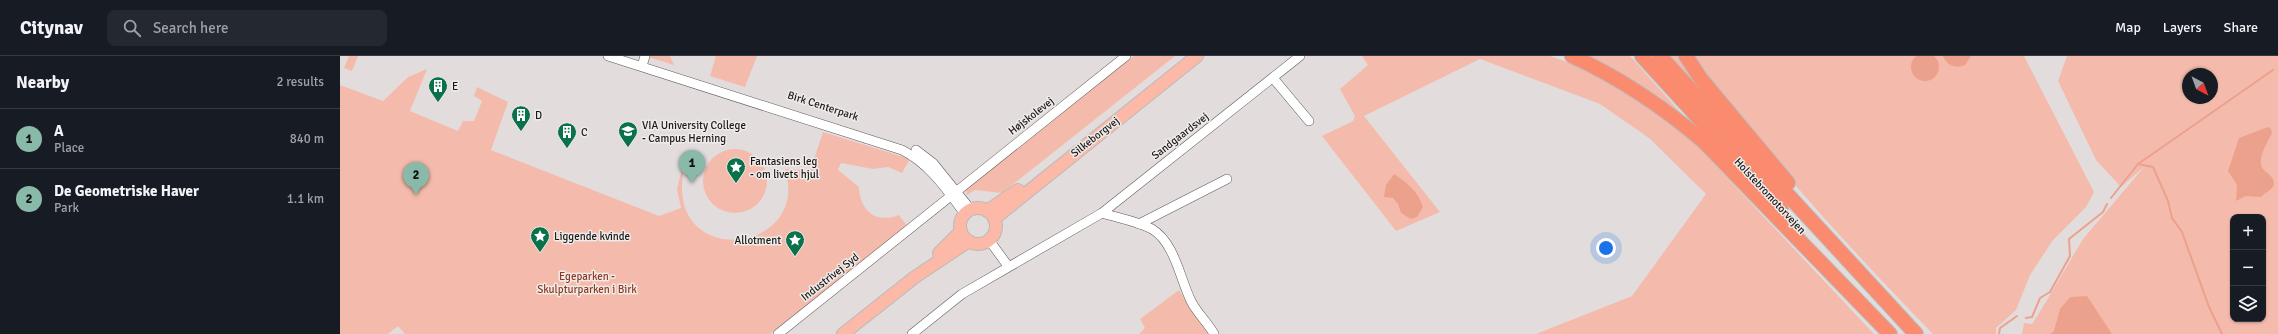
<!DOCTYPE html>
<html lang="en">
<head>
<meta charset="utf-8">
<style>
  body { margin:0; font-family:Signika,sans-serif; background:#242831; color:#f1f3f6 }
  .controls { position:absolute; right:12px; bottom:12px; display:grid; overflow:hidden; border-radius:8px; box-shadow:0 1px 3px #0004 }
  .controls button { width:36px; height:36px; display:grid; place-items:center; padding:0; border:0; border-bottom:1px solid #363941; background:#171b24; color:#f1f3f6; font:20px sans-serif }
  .compass { position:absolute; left:1842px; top:12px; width:36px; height:36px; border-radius:50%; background:#171b24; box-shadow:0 1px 3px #0004; rotate:139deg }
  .you { position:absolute; left:1266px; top:192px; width:14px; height:14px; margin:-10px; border:3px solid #fff; border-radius:50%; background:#1a73e8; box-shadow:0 0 0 6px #1a73e833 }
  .badge { display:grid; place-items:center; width:26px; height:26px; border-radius:50%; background:#89b9a9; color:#111; font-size:13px; font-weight:700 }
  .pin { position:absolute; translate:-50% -33px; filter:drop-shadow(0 1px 2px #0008) }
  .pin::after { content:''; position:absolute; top:21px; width:14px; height:12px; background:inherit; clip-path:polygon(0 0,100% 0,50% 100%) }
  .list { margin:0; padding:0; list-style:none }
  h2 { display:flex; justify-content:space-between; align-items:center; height:52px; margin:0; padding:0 16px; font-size:17px }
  h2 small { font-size:13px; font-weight:400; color:#9ea1a6 }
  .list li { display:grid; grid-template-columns:26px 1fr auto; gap:12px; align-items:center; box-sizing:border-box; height:60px; padding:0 16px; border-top:1px solid #363941 }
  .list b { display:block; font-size:15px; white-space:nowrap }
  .list p { margin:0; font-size:13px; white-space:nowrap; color:#9ea1a6 }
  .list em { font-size:13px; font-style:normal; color:#9ea1a6 }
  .icon { flex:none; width:22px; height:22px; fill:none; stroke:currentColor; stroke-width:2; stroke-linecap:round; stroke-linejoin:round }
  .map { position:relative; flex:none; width:1938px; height:278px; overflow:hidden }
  header { display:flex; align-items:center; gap:24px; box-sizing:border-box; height:56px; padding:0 20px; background:#171b24; border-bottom:1px solid #363941 }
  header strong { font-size:19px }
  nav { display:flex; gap:22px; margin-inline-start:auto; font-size:14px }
  .search { width:280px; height:36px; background:#242831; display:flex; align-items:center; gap:10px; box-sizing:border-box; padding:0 14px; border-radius:8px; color:#9ea1a6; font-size:15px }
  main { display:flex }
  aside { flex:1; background:#171b24 }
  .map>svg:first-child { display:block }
  .green { fill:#f4bbac; fill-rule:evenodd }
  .water { fill:#eba18c }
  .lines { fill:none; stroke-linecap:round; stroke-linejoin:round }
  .stream { stroke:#eba18c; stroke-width:2 }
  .minor-casing { stroke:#5e5a59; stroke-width:10 }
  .major-casing { stroke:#bbbaba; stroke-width:14 }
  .highway-casing { stroke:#bbbaba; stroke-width:16 }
  .minor { stroke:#fff; stroke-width:9 }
  .major { stroke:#fcb9a8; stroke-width:12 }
  .highway { stroke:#fa8b6e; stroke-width:14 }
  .labels { text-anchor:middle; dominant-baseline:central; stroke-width:3; stroke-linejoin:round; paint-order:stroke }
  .poi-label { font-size:11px; fill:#1b1918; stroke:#efebe9; text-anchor:start }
  .street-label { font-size:11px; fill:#1b1918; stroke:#efebe9 }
  .park-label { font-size:11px; fill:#903821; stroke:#efebe9 }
</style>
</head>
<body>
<header>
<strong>Citynav</strong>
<div class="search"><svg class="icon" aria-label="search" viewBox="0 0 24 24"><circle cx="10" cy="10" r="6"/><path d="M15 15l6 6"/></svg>Search here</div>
<nav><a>Map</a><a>Layers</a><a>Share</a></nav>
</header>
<main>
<aside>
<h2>Nearby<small>2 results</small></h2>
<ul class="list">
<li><span class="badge">1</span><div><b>A</b><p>Place</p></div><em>840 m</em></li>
<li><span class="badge">2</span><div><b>De Geometriske Haver</b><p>Park</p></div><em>1.1 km</em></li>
</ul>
</aside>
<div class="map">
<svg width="1938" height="278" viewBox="0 0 1938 278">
  <rect width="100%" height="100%" fill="#e2dddc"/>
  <g class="green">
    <polygon points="9,0 18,0 12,15 4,12"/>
    <polygon points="309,0 330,0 334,9 308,1"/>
    <polygon points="376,0 417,0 405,31 370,20"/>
    <polygon points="794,0 835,0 662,137 635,134 627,139 626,133"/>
    <polygon points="1022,0 1210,0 1238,10 1291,38 1349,81 1534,278 1196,278 1292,240 1366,138 1309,82 1260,48 1140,3 1024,60 1100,156 1056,175 982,80 1013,65 1015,60 1000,33 1028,9"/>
    <polygon points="1244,0 1290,0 1349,66"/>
    <polygon points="1329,0 1342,0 1380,58"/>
    <path d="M1353,0H1684L1754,136L1746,151L1713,184L1690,219L1676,254L1656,272V278H1593C1531,214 1470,149 1414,80C1393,54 1371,28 1353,0Z"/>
    <path d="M1727,0H1938V278H1682L1684,267L1692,268L1698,259L1743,183L1804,111L1781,131L1756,104L1718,25ZM1848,18H1872V42H1848ZM1893,161H1923V263H1893Z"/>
    <path d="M87,13L70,55L118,75L123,65H134L142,45L134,40L137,31L168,46L151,94L319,160L341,152L337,133L342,113H344C323,215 472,199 445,113L470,115L483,76L570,103L562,117L548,111L533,113L501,107L498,114L519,131C520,155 536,168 559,159L567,170L430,278H65L58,270L48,278H0V29L43,45L68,21Z"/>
    <circle cx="395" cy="125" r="32"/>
    <polygon points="839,234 849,251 869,278 799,278 805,272 800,263"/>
  </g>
  <g class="water">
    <circle cx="1585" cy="11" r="14"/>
    <path d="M1603,0H1631L1625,9C1616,13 1607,10 1603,0Z"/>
    <path d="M1928,71L1931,73L1932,77C1928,86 1916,103 1923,113C1927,118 1934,120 1934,128C1934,133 1924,137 1921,141L1906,140L1896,145L1897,129L1888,115L1899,82Z"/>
    <path d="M1054,118C1068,127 1078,136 1083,151L1077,161L1071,163L1061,157L1058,148L1053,142L1044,141L1046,129Z"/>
    <polygon points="1747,240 1772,278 1710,278 1714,275 1720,253 1730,241"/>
  </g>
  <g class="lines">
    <g class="stream">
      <polyline points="1798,108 1813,111 1828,145 1832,162 1842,176 1869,251 1882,278"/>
      <polyline points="1771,142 1798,108 1933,14"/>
      <polyline points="1686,262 1692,261 1700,242 1710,236 1730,200 1729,183 1763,156 1767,148"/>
      <polyline points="1659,278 1660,272 1677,260"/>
    </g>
    <defs>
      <g id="minor">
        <path d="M268,0L562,94C590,108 607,134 625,158"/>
        <polyline points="302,10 305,0"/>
        <polyline points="933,22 969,65"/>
        <polyline points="576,94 593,107 631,154"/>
        <path d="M762,157C778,162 797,165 812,173C835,187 840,223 851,245C857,257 868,267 874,278"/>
        <polyline points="799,168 887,123"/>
        <polyline points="649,184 668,210"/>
        <polyline points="438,278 786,0"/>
        <polyline points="572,278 622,238 762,157 960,0"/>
      </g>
      <g id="major">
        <circle cx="638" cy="170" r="18"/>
        <polyline points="647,155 678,134"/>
        <polyline points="654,163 857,0"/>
        <polyline points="599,197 621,175"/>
        <polyline points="503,278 575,221 629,185"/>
      </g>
      <g id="highway">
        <path d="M1232,0C1280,22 1323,51 1363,85L1550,278"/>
        <polyline points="1302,0 1441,152"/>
        <polyline points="1320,0 1576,278"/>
        <polyline points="1346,0 1361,23 1448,127"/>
      </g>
    </defs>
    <use href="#minor" class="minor-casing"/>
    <use href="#major" class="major-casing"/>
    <use href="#highway" class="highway-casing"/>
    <use href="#minor" class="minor"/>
    <use href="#major" class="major"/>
    <use href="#highway" class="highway"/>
  </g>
  <defs>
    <symbol id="building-pin" viewBox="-11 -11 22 30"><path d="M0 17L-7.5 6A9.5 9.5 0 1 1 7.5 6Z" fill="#0a724a" stroke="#efebe9"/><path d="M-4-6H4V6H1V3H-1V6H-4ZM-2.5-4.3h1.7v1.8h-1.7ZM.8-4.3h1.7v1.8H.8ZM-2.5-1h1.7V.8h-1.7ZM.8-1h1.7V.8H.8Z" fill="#fff"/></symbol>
    <symbol id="university-pin" viewBox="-11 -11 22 30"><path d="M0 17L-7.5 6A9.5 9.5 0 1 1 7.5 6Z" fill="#0a724a" stroke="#efebe9"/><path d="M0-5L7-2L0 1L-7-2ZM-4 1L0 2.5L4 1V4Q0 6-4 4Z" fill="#fff"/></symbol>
    <symbol id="sight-pin" viewBox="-11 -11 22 30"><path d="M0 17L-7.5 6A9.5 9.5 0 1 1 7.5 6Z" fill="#0a724a" stroke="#efebe9"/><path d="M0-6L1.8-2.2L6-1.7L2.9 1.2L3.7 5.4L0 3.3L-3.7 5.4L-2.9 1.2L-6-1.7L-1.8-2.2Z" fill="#fff"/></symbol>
  </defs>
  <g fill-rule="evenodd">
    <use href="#building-pin" x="87" y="19" width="22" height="30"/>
    <use href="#building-pin" x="170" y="48" width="22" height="30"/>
    <use href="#university-pin" x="277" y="64" width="22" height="30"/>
    <use href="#building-pin" x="216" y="65" width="22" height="30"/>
    <use href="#sight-pin" x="385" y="100" width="22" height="30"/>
    <use href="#sight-pin" x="189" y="169" width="22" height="30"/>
    <use href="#sight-pin" x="444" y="173" width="22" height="30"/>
  </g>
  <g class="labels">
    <g class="poi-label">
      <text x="112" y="30">E</text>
      <text x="195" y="59">D</text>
      <text x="302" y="69">VIA University College<tspan x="302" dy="13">- Campus Herning</tspan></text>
      <text x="241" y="76">C</text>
      <text x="410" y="105">Fantasiens leg<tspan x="410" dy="13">- om livets hjul</tspan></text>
      <text x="214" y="180">Liggende kvinde</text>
      <text x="441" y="184" text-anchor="end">Allotment</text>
    </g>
    <g class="street-label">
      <text transform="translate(483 50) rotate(18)">Birk Centerpark</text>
      <text transform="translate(691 60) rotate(-38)">Højskolevej</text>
      <text transform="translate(840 80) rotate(-38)">Sandgaardsvej</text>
      <text transform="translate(755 81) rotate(-38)">Silkeborgvej</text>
      <text transform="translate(1430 140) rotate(47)">Holstebromotorvejen</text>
      <text transform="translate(490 221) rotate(-38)">Industrivej Syd</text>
    </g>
    <g class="park-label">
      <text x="247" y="220">Egeparken -<tspan x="247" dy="13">Skulpturparken i Birk</tspan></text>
    </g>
  </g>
</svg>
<div class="controls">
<button>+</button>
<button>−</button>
<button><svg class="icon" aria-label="layers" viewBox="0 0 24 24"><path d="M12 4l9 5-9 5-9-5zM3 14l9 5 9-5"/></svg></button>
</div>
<svg class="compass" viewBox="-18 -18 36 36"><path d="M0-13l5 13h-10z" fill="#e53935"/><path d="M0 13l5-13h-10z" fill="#9ea1a6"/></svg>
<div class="you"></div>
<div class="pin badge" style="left:352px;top:127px">1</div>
<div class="pin badge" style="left:76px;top:139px">2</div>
</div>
</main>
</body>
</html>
